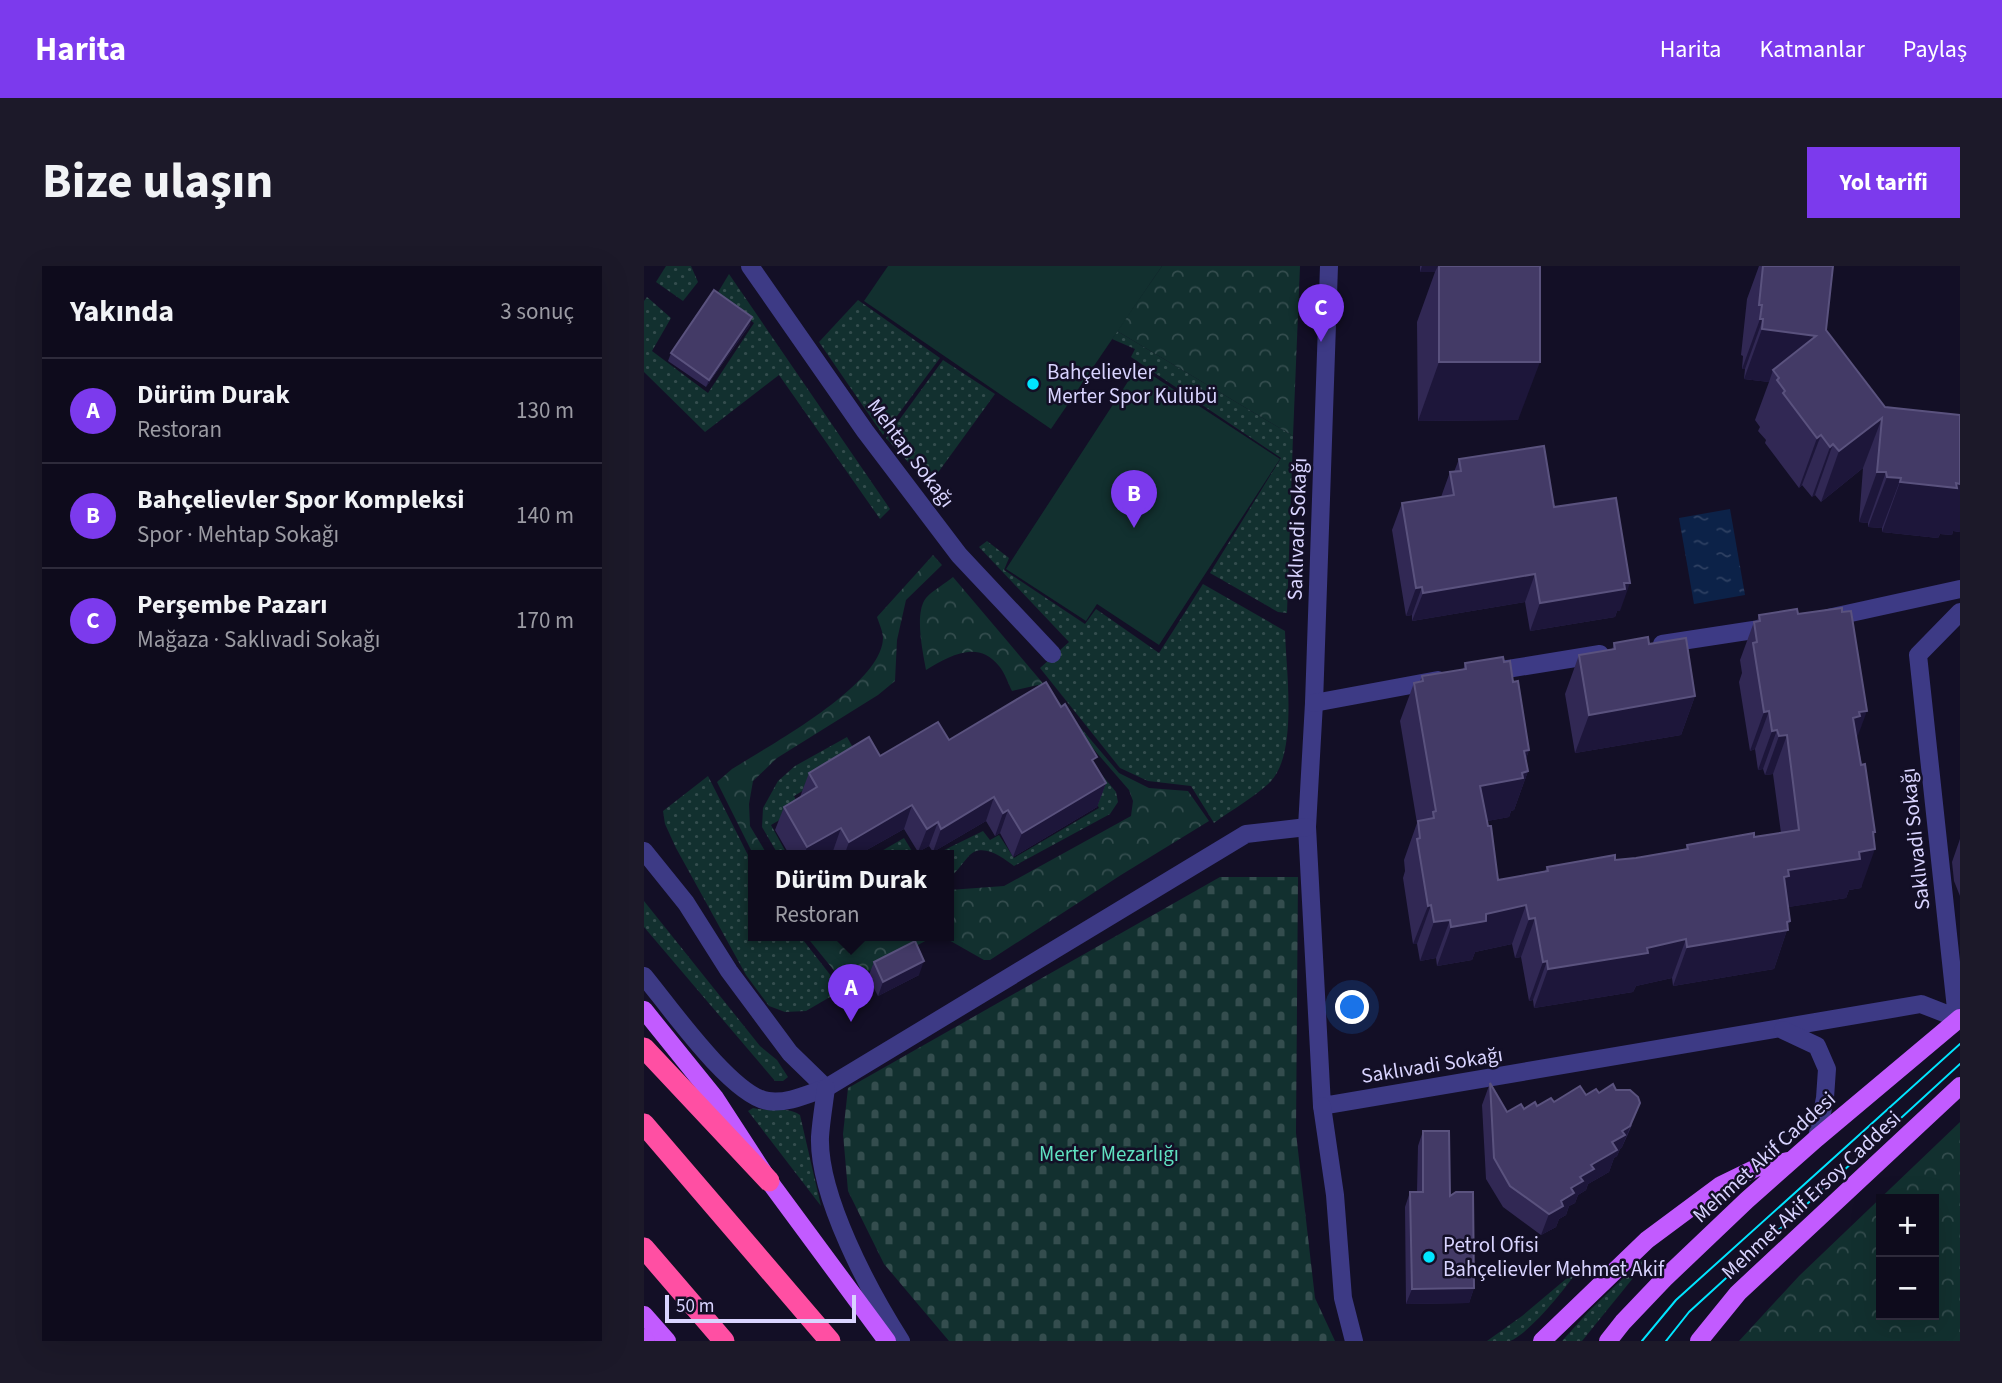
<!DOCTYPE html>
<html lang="tr">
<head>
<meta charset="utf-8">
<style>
  body { margin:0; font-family:"Source Sans 3",sans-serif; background:#1c1929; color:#f1f3f6 }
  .controls { position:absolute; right:21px; bottom:21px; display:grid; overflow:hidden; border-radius:0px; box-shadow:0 7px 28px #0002 }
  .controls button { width:63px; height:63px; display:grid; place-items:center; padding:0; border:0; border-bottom:2px solid #2e2b3b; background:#0e0b1c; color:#f1f3f6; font:35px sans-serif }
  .scale { position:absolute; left:21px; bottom:18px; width:191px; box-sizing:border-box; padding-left:7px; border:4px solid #d9d4ff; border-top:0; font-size:19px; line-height:24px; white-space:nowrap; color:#d9d4ff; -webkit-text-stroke:5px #130f26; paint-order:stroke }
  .you { position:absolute; left:709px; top:742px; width:24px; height:24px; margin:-18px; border:5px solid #fff; border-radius:50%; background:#1a73e8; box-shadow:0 0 0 10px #1a73e833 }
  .badge { display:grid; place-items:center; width:46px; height:46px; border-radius:50%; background:#7c3aed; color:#fff; font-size:23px; font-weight:700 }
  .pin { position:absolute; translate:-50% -58px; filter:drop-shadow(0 2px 4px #0008) }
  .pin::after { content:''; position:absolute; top:37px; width:24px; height:21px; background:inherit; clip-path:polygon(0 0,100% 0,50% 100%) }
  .popup { position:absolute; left:104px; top:584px; width:206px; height:91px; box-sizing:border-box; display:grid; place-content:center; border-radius:0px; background:#0e0b1c; filter:drop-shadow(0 2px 5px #0005); font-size:23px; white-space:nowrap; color:#9b9ba3 }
  .popup b { font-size:26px; color:#f1f3f6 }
  .popup::after { content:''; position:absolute; left:50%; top:100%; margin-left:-14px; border:14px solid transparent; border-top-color:#0e0b1c }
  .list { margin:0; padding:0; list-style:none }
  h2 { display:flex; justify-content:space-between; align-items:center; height:91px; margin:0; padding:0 28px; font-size:30px }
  h2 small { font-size:23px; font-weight:400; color:#9b9ba3 }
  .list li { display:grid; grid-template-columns:46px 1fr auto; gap:21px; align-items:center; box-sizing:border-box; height:105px; padding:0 28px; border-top:2px solid #2e2b3b }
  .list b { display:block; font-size:26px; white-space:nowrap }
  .list p { margin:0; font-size:23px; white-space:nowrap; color:#9b9ba3 }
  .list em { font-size:23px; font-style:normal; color:#9b9ba3 }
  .map { position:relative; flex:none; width:1316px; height:1075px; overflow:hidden; border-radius:0px }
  header { display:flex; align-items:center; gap:42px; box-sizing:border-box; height:98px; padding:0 35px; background:#7c3aed; color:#fff }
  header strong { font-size:33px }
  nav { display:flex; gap:38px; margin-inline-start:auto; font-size:24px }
  .intro { display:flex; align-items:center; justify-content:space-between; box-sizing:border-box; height:168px; padding:0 42px }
  h1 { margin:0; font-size:49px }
  .button { padding:18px 32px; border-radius:0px; background:#7c3aed; color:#fff; font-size:24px; font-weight:700 }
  main { display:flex; gap:42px; padding:0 42px }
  aside { flex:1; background:#0e0b1c; border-radius:0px; box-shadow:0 7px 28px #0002 }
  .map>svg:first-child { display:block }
  .grass { fill:url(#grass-dots) }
  .forest { fill:url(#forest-crowns); fill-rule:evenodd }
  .cemetery { fill:url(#cemetery-stones) }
  .garden { fill:#12302f }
  .water { fill:url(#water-ripples) }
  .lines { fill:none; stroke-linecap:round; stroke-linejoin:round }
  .street { stroke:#3d3a85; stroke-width:18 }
  .primary { stroke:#c25bff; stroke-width:18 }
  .highway { stroke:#ff4fa3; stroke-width:21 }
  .tram { stroke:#00e5ff; stroke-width:2 }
  .wall { fill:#312854 }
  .shaded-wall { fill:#1d163a }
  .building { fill:#433a66; stroke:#5a527e; stroke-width:2 }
  .poi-dot { fill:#00e5ff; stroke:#130f26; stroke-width:2.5 }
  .labels { text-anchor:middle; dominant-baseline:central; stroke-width:5; stroke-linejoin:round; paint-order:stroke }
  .poi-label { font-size:21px; fill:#d9d4ff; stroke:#130f26; text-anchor:start }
  .street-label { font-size:21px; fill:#d9d4ff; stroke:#130f26 }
  .park-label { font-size:21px; fill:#5fe0c0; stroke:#130f26 }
</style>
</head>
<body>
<header>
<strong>Harita</strong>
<nav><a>Harita</a><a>Katmanlar</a><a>Paylaş</a></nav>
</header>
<div class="intro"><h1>Bize ulaşın</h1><a class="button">Yol tarifi</a></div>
<main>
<aside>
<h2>Yakında<small>3 sonuç</small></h2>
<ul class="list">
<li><span class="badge">A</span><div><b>Dürüm Durak</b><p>Restoran</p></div><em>130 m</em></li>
<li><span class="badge">B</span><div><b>Bahçelievler Spor Kompleksi</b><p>Spor · Mehtap Sokağı</p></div><em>140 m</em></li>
<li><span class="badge">C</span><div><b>Perşembe Pazarı</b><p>Mağaza · Saklıvadi Sokağı</p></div><em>170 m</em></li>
</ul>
</aside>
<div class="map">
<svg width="1316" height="1075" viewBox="0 0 1316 1075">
  <defs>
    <pattern id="grass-dots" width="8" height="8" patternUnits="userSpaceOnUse" patternTransform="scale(1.75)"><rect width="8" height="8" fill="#12302f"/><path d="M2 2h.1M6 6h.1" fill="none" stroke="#344d4e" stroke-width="1.8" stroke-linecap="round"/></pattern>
    <pattern id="forest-crowns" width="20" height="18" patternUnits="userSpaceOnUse" patternTransform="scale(1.75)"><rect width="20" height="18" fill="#12302f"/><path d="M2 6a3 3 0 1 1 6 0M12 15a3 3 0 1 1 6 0" fill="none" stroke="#344d4e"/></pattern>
    <pattern id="cemetery-stones" width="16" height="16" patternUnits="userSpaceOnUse" patternTransform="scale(1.75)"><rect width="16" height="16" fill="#12302f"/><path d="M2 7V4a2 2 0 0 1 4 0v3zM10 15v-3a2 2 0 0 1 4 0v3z" fill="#344d4e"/></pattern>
    <pattern id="water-ripples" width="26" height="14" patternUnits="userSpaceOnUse" patternTransform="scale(1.75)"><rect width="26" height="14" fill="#0c2248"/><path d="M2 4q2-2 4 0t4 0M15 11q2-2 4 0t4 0" fill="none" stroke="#2f4163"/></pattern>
  </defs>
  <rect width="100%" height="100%" fill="#130f26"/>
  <g class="grass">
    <polygon points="22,0 47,0 54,16 39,35 12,16"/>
    <polygon points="85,8 246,243 236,253 135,109 61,166 0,106 0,35 3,31 27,52 8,85 64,127 110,57 73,28"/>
    <polygon points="214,34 296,92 239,169 175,76"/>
    <polygon points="473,65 649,170 643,347 634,346 566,307 637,192 487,91 491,83 468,73"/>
    <polygon points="299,94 351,128 285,219 242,172"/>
    <path d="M343,275L365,292L360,304L441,358L452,343L515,387L559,318L641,365C642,403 654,486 627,515C614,529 586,545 570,557L547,520L504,515L476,502L396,402L425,376L335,281Z"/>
    <path d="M395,432L472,526L474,536L466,548L370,600C358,591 337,575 324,591C317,599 313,606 305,612V590H288L339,565L346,574L355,569L370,592L455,542Z"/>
    <polygon points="203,471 215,492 150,530 156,542 127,559 144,590 135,590 118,561 119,542 134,515 151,500"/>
    <polygon points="64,510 109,599 109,670 156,670 198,724 162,745 141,746 125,740 102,709 32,582 21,558 19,545"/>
    <polygon points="260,572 271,590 229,590"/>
    <polygon points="0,635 116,780 133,794 144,811 139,815 131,815 0,661"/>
    <path d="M109,842C126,846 142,840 156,849L177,940L104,845Z"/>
    <polygon points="998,994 998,1001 938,1075 918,1075 945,1045"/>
    <path d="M935,1002C925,1019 884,1069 866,1075C860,1075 849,1075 843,1075L878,1050Z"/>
  </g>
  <g class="forest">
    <polygon points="518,0 656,0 649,170 473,65"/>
    <path d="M289,289L298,299L262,334L253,374L251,415L234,429L133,492L109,515L105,538L106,560L124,590H110L73,516L88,503C126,479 238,419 239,372C239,366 235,357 233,351Z"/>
    <path d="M309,311L475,507L505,522L544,525L565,555L477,609L346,694H340L303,673L287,672L201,718L162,670H305V624L360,620L487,550L489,535L485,524L394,419L368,425C364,417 361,407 355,400C334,373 305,390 282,404C279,387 270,347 282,332C289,324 301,318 309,311Z"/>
    <path d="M1316,856V1075H1095L1155,1010ZM1290,933V1049H1237V933Z"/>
  </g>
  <polygon class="cemetery" points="576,611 654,611 652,867 671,1032 691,1075 305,1075 240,998 204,925 199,868 204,822"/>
  <g class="garden">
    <polygon points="244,0 518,0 407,163 220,35"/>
    <polygon points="494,100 636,193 515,379 453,338 442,355 362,303"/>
  </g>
  <polygon class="water" points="1086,243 1101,329 1050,338 1035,252"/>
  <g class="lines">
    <g class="street">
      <polyline points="106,0 221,165 315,289 408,388"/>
      <polyline points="685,0 670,437 663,561 678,840 1277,738 1313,752 1274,389 1316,346"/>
      <polyline points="1184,352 1316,323"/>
      <polyline points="1018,378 1129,361"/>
      <polyline points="845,406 956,388"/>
      <polyline points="670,437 794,414"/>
      <polyline points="0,585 42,637 85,705 146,787 182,822"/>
      <path d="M0,710C24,739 88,830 124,835C143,838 164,828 182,822L602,568L663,561"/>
      <polyline points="1139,764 1173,780 1183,803 1181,832 1173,872"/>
      <path d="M182,822C180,838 177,855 176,871C174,930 225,1025 257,1075"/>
      <polyline points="678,840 691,929 699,1032 710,1075"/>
    </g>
    <g class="primary">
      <polyline points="0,744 71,832 125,915 243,1075"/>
      <polyline points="0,1049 23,1075"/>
      <polyline points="0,1072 2,1075"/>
      <polyline points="898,1075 1003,974 1077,919 1112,902 1144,895"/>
      <polyline points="964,1075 979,1056 1020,1013 1103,934 1173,872 1316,752"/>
      <polyline points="1055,1075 1094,1027 1316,820"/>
    </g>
    <g class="highway">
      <polyline points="0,782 125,915"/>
      <polyline points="0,858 186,1075"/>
      <polyline points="0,982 80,1075"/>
    </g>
    <g class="tram">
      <polyline points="998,1075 1032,1034 1316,778"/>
      <polyline points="1022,1075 1045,1046 1316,798"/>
    </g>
  </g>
  <g class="wall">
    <polygon points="776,0 896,0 874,154 774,155 773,56 791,6 776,6"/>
    <polygon points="1115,0 1189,0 1182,64 1241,141 1316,149 1316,266 1309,265 1308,269 1296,268 1294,272 1238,266 1238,262 1224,261 1224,257 1215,256 1219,202 1177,236 1171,229 1168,231 1158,219 1155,222 1121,177 1122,174 1114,165 1116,161 1111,154 1125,116 1100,113 1101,103 1098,103 1099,90 1097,89 1103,33"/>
    <polygon points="106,59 62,121 24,95 27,87"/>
    <polygon points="815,193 910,241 976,345 973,345 971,351 886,365 881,336 768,355 768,349 762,350 748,264 758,237 797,231 806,206 810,206"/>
    <polygon points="1154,348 1213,474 1231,566 1217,622 1205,624 1202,632 1144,641 1146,655 1130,703 1029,720 1028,712 992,720 989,726 890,742 889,734 885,735 877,691 871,692 868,678 831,686 828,694 793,700 792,692 776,695 773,678 769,678 759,612 761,605 760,594 773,557 756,455 770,417 776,415 778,410 819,404 821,397 860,396 869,416 885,484 882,493 884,505 870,544 867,545 865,551 843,555 854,614 901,605 903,601 992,592 1042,583 1043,579 1137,567 1129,508 1121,509 1119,503 1114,504 1111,483 1106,485 1095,416 1098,407 1096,394 1110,356 1113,355 1115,349"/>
    <polygon points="970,377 1051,430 1037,469 931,487 921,428 935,389 968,384"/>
    <polygon points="305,474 451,499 462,517 453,541 369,591 356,567 351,570 342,555 289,586 285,580 274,586 260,563 212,590 191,590 189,585 181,590 146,590 131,564 140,541 156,531 165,507"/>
    <polygon points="1316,573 1316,630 1310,615 1308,596"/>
    <polygon points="230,696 275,709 234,730 224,711"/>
    <polygon points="846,817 863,846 955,827 988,859 978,881 976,883 973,890 970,892 965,906 944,918 942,924 934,929 931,937 925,940 922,949 915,953 912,961 897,969 859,941 842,913 838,839"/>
    <polygon points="779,865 806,930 830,1022 825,1037 762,1038 761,941 766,926 773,926 774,880"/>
  </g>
  <g class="shaded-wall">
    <polygon points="778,0 794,0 791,6 776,6"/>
    <polygon points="108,51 106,59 62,121 65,114"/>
    <polygon points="1116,53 1119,53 1101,103 1098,103"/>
    <polygon points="1118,63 1172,70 1135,112 1129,104 1125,116 1100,113"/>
    <polygon points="795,96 896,96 874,154 774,155"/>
    <polygon points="1238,152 1219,202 1177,236 1195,185"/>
    <polygon points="1177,169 1158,219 1155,222 1173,172"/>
    <polygon points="1189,178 1171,229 1168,231 1186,181"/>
    <polygon points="1233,206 1242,206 1224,257 1215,256"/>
    <polygon points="1243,211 1257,212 1238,262 1224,261"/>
    <polygon points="1256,216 1316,218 1316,266 1309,265 1308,269 1296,268 1294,272 1238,266"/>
    <polygon points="891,308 881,336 768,355 779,327"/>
    <polygon points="980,317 986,317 976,345 973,345 971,351 886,365 896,337"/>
    <polygon points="778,321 768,349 762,350 772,322"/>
    <polygon points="1051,430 1037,469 931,487 945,449"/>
    <polygon points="1125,445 1111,483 1106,485 1120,446"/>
    <polygon points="1223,445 1209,483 1209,452 1215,446"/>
    <polygon points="1133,464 1119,503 1114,504 1128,465"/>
    <polygon points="1143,469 1129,508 1121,509 1135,470"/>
    <polygon points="885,484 874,513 878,507 884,505 870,544 867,545 865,551 822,559 836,520 880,485"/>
    <polygon points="462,517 453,541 369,591 378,567"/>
    <polygon points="350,531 342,555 289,586 297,563"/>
    <polygon points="268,539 260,563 212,590 200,590 205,576"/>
    <polygon points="364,544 356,567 351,570 359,547"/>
    <polygon points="294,556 285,580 274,586 283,563"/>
    <polygon points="197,562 189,585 181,590 160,590 163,581"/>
    <polygon points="1229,566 1231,566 1224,584 1231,583 1217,622 1205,624 1202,632 1133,643 1140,611 1144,604 1215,586"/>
    <polygon points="787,639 773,678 769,678 784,640"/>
    <polygon points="882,639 868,678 831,686 828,694 793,700 807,661 842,648"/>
    <polygon points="891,652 877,691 871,692 885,653"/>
    <polygon points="806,654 792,692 776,695 790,656"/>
    <polygon points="1146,655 1130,703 1029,720 1043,681"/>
    <polygon points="1042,673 1028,712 992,720 989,726 890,742 904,703 1003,682"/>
    <polygon points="280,695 275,709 234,730 239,716"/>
    <polygon points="903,695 889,734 885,735 899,696"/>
    <polygon points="996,837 978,881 976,883 973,890 970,892 965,906 944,918 942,924 934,929 931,937 925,940 922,949 915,953 912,961 897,969 905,948 978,865"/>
    <polygon points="830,1022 825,1037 762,1038 768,1023"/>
  </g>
  <g class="building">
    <rect x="795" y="0" width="101" height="96"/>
    <polygon points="1119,0 1189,0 1182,64 1241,141 1316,149 1316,218 1312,217 1313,222 1256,216 1257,212 1243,211 1242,206 1233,206 1238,152 1195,185 1189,178 1186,181 1177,169 1173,172 1139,127 1141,125 1133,114 1135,112 1129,104 1172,70 1118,63 1119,53 1116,53 1118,39 1115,39"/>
    <polygon points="70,24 108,51 65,114 27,87"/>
    <polygon points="900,180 910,241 972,232 986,317 980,317 981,323 896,337 891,308 779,327 778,321 772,322 758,237 810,229 806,206 817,205 815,193"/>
    <polygon points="1198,342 1198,346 1207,345 1223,445 1215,446 1216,450 1209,452 1217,499 1221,498 1231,566 1229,566 1231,583 1215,586 1216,593 1144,604 1145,610 1140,611 1146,655 1143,656 1144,664 1043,681 1042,673 1003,682 1004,687 904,703 903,695 899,696 891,652 885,653 882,639 842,648 842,655 807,661 806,654 790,656 787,639 784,640 773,573 776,572 774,555 790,552 789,546 792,545 770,417 779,415 778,410 822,403 821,397 859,391 860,396 866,395 869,416 874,415 885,484 880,485 884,505 878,507 879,512 836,520 844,560 847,560 854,614 904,605 903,601 971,589 971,594 992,592 1044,583 1043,579 1110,567 1110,571 1155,564 1143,469 1135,470 1133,464 1128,465 1125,445 1120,446 1109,377 1113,376 1110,356 1116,355 1115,349 1153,343 1154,348"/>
    <polygon points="1004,371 1005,378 1042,372 1051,430 945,449 935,389 971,383 970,377"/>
    <polygon points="402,416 417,441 421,438 453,491 448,494 462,517 378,567 364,544 359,547 350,531 297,563 294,556 283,563 268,539 205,576 197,562 163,581 140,541 173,521 165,507 225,471 236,490 294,456 305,474"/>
    <polygon points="271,675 280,695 239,716 230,696"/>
    <polygon points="846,817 863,846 877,838 880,843 891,836 893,840 907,832 910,836 936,820 942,829 952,823 955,827 969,818 972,824 986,824 994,831 996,837 986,860 978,865 981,869 968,876 973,884 947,899 950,903 936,911 939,915 927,922 930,927 917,935 919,940 905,948 866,920 850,892"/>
    <polygon points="779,865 805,865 806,930 812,926 829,926 830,1022 768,1023 766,926 779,926"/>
  </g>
  <g class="poi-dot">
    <circle cx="389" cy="118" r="7"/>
    <circle cx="785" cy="991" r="7"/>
  </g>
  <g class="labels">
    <g class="poi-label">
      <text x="403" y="106">Bahçelievler<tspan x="403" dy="24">Merter Spor Kulübü</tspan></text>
      <text x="799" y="979">Petrol Ofisi<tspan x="799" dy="24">Bahçelievler Mehmet Akif</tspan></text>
    </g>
    <g class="street-label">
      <text transform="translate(267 187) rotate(53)">Mehtap Sokağı</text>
      <text transform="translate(653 263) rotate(-88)">Saklıvadi Sokağı</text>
      <text transform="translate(1271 573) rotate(-96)">Saklıvadi Sokağı</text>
      <text transform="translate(788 799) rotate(-9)">Saklıvadi Sokağı</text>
      <text transform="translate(1120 891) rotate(-42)">Mehmet Akif Caddesi</text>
      <text transform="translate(1167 929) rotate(-43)">Mehmet Akif Ersoy Caddesi</text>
    </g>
    <g class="park-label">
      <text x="465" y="888">Merter Mezarlığı</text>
    </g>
  </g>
</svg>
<div class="controls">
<button>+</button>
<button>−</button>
</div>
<div class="scale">50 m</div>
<div class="you"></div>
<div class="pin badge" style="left:207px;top:756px">A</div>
<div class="popup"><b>Dürüm Durak</b>Restoran</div>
<div class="pin badge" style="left:490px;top:262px">B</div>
<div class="pin badge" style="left:677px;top:76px">C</div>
</div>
</main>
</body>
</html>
